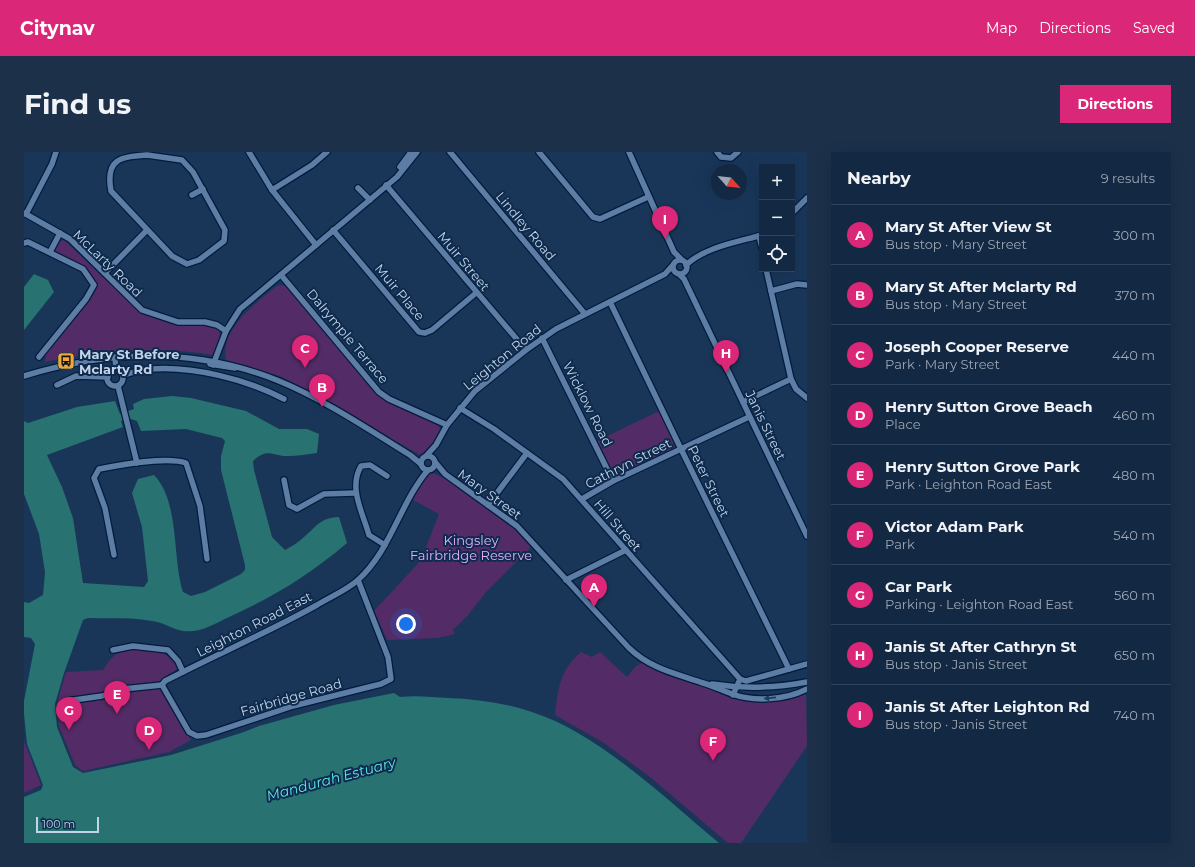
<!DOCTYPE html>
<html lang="en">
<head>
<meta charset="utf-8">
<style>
  body { margin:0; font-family:Montserrat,sans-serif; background:#1c304a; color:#f1f3f6 }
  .controls { position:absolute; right:12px; top:12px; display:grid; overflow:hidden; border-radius:0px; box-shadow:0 4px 16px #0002 }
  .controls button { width:36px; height:36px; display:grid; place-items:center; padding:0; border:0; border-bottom:1px solid #32445c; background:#132843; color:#f1f3f6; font:20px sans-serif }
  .compass { position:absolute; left:687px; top:12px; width:36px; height:36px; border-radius:50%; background:#132843; box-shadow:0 4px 16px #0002; rotate:117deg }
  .scale { position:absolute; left:12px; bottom:10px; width:63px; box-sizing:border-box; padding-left:4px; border:2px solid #c3d4ea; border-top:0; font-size:11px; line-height:14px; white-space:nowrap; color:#c3d4ea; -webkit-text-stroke:3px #0e2b4d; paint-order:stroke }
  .you { position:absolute; left:382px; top:472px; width:14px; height:14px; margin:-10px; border:3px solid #fff; border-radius:50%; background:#1a73e8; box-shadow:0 0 0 6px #1a73e833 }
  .badge { display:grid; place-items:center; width:26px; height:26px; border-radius:50%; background:#db2777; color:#fff; font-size:13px; font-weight:700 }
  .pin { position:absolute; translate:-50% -33px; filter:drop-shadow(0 1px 2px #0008) }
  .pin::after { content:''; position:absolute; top:21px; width:14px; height:12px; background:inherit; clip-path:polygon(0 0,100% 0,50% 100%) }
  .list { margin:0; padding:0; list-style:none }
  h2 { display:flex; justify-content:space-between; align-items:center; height:52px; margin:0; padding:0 16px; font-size:17px }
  h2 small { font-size:13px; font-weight:400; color:#9da6b2 }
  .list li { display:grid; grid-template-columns:26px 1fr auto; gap:12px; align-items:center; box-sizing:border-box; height:60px; padding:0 16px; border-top:1px solid #32445c }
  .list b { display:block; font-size:15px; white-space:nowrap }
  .list p { margin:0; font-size:13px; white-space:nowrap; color:#9da6b2 }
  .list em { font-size:13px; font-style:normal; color:#9da6b2 }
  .icon { flex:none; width:22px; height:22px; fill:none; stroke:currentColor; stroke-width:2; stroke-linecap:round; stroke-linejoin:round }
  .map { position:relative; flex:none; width:783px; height:691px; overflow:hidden; border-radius:0px }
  header { display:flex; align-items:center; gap:24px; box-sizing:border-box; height:56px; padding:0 20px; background:#db2777; color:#fff }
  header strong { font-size:19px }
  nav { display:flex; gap:22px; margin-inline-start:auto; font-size:14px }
  .intro { display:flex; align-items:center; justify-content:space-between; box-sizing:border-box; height:96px; padding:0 24px }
  h1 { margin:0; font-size:28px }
  .button { padding:10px 18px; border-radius:0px; background:#db2777; color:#fff; font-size:14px; font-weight:700 }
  main { display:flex; gap:24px; padding:0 24px }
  aside { flex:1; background:#132843; border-radius:0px; box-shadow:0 4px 16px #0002 }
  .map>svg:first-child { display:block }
  .green { fill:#532b66 }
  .water { fill:#287271; fill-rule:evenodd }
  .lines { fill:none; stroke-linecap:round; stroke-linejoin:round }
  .minor-casing { stroke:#011c3d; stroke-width:8 }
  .minor { stroke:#5d7da5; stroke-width:5.5 }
  .oneway { fill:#1e3b5f }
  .labels { text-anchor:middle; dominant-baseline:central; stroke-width:4; stroke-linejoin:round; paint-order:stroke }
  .street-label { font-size:13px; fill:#c3d4ea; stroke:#0e2b4d }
  .poi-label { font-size:13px; font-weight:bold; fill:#c3d4ea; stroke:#0e2b4d; text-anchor:start }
  .park-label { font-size:13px; fill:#e3affd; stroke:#0e2b4d }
  .water-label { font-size:14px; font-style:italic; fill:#5ce7e6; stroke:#0e2b4d }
</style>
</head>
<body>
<header>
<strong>Citynav</strong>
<nav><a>Map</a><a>Directions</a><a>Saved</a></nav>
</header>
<div class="intro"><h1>Find us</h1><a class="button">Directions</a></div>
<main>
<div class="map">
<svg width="783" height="691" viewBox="0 0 783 691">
  <rect width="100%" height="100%" fill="#193659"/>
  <g class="green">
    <path d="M40,88L116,159L148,171L190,174L195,177C197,184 194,198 189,203C133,194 75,199 21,210L22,200L70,138L61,116L34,103L31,98L34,90Z"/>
    <path d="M255,133L264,134L366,250L415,274L417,279L407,299L400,304L394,302L298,246L256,224L202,208C196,177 230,153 250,136Z"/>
    <polygon points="635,259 651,293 650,297 595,324 590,323 573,289"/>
    <path d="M406,321C416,319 473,361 484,370C493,377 500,385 508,394L463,439L444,463L429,478L431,482L414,486L363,488L350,459L397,408L415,362L389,348L398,329Z"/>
    <path d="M112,496L137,500L151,509L153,517L139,526L136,537L167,588L145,600L59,619L51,613L35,574L33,551L42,520L79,518C89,503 93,498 112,496Z"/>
    <path d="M557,500L568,505L576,500L603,525L612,514L618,511L642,523L737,549H753L782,542L783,594L717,691H704L626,625L580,591L531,563C534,536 536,518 557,500Z"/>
    <polygon points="0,589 17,633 0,641"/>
  </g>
  <g class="water">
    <polygon points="10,122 24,128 30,140 0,178 0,135"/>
    <path d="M148,244L167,246L222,259L255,277H283L295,282L293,301C283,302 274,304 264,304C248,304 244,295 229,309L230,318L248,385L261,398C268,394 275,390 280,385C293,374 296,366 315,365L323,391C284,424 251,444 205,465C190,472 177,481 159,479C151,478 138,470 128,469C107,465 85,467 64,466L59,468L40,521L31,552L33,575L49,615L59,621L147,603L217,581L235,574L310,553L370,541L376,545C392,543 408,545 424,546C452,547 481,551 508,560C574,581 641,646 695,691H0V645L17,638L19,633L3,592L0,562V549L11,492L7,486L0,485V450L5,451L19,443L21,420L15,382L0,342V269L4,271L53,255L91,249L96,262L110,257L109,252L120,247ZM107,267L113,269L117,279L162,277L198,286L201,289L197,304V318L221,413V418L217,422L181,440L167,444L159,440C148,406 156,350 130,323L114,327L108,341L118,375L124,429L120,435L59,431L49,366L38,335L23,303L99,275L97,269Z"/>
  </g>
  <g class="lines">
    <defs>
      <g id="minor">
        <polyline points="225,0 248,38 292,93"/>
        <polyline points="426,0 561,162"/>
        <polyline points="515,0 569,65 576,67 624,45"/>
        <polyline points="605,0 650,100 658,108"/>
        <polyline points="693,0 697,5 707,6 714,0"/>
        <path d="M123,3L158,8L169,20L201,78L200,89L175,108L163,112L148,104L87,39C81,6 97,5 123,3Z"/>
        <polyline points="376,15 387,0"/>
        <polyline points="362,33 502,198"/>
        <polyline points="334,36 346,48"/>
        <polyline points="248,38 288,13 303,0"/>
        <polyline points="168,43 179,37"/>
        <polyline points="0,61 46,87 118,158 154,170 181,170 193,173 202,179"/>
        <polyline points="768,61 783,46"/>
        <polyline points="2,62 28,12 32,0"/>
        <polyline points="309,78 395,180 401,181 408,178 452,141"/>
        <polyline points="735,84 738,96"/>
        <polyline points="0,91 4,90 59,117 70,133 62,147 15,205"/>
        <polyline points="26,100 36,81"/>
        <circle cx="656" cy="115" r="7"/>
        <path d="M662,113C681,95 714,90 738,83"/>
        <polyline points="742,117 767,227 772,237 783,246"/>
        <polyline points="81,121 123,78"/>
        <polyline points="655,122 660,127 783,384"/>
        <polyline points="257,123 355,240 365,247 423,273"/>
        <polyline points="747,139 773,132 783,133"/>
        <polyline points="586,150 657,297 765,517"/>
        <polyline points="518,186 589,329"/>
        <polyline points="91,205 92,218"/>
        <polyline points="186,212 211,216"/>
        <polyline points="189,213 202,179 216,157 373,25 393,0"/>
        <circle cx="91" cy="226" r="8"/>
        <path d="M99,223C108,221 117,217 126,217C169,214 222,227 260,247"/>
        <path d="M0,224C85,198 171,195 255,229C301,248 344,277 386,303L397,312"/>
        <polyline points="33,233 52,224 84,225"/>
        <polyline points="94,234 113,311"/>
        <polyline points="719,250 767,227"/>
        <polyline points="436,256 470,277 539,327 716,527"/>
        <polyline points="402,304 412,293 423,273 451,239 502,198 532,177 641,122 649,113"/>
        <circle cx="404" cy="311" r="7"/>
        <path d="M411,310L421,322L493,374L605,496C626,516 649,521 676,530C687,533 697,538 708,542C730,550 762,548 783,537"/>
        <polyline points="260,328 265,353 273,357 300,342 331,341"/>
        <polyline points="558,347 589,329 725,265"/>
        <polyline points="464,353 503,301"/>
        <path d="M361,393L345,383C339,361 324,336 337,314L346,313L363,324"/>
        <path d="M90,403L81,356L70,326L75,317C96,313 143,304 162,311L176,354L183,407"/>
        <polyline points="542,428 602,398"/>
        <polyline points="89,498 109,494 144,498 154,509 159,520"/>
        <path d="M688,532C720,537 752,536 783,530"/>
        <polyline points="138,533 165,580 173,584 182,583 269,554 357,532 367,527 364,505 334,428"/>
        <path d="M138,533L141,529C191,503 243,481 293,453C306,445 323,438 334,428C367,398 376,351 404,318"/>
        <polyline points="709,543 716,527 722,529 783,512"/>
        <polyline points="42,565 40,554 43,549 78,544 99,537 138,533"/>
      </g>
    </defs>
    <use href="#minor" class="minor-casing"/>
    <use href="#minor" class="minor"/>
  </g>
  <defs><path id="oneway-solid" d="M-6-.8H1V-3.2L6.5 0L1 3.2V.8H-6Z"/></defs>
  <use class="oneway" href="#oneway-solid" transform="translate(746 546) rotate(174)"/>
  <defs>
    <symbol id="bus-square" viewBox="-11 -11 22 22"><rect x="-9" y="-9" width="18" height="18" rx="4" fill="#eea83c" stroke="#0e2b4d"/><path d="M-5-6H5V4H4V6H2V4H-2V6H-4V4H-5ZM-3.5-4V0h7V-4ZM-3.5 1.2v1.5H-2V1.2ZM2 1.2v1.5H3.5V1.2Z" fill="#111"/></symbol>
  </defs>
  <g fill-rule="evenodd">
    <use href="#bus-square" x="32" y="199" width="20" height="20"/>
  </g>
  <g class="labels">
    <g class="street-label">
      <text transform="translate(502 74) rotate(50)">Lindley Road</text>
      <text transform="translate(440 109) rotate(50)">Muir Street</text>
      <text transform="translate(84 111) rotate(44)">McLarty Road</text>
      <text transform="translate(376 140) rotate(50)">Muir Place</text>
      <text transform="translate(324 184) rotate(50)">Dalrymple Terrace</text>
      <text transform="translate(478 205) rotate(-39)">Leighton Road</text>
      <text transform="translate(564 252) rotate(63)">Wicklow Road</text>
      <text transform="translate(742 273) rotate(64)">Janis Street</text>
      <text transform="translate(604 311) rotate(-27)">Cathryn Street</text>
      <text transform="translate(685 329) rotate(64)">Peter Street</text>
      <text transform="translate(466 342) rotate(36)">Mary Street</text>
      <text transform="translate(594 373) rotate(49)">Hill Street</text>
      <text transform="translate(230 472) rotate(-27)">Leighton Road East</text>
      <text transform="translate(267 545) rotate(-16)">Fairbridge Road</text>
    </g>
    <g class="poi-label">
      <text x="55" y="202">Mary St Before<tspan x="55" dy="15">Mclarty Rd</tspan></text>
    </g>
    <g class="park-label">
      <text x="447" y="388">Kingsley<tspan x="447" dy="15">Fairbridge Reserve</tspan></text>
    </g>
    <g class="water-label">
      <text transform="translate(307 627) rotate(-15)">Mandurah Estuary</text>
    </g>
  </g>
</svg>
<div class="controls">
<button>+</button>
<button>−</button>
<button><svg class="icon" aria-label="locate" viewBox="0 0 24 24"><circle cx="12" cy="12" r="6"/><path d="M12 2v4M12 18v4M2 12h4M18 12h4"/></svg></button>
</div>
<svg class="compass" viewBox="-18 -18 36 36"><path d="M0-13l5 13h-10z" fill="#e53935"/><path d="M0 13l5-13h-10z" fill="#9da6b2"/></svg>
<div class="scale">100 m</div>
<div class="you"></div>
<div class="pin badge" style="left:570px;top:455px">A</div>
<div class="pin badge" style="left:298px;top:255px">B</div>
<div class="pin badge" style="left:281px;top:216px">C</div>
<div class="pin badge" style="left:125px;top:598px">D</div>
<div class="pin badge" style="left:93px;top:562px">E</div>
<div class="pin badge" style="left:689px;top:609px">F</div>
<div class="pin badge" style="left:45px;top:578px">G</div>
<div class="pin badge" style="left:702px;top:221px">H</div>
<div class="pin badge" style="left:641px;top:87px">I</div>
</div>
<aside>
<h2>Nearby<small>9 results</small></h2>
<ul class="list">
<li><span class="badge">A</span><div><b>Mary St After View St</b><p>Bus stop · Mary Street</p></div><em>300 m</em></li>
<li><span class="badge">B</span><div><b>Mary St After Mclarty Rd</b><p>Bus stop · Mary Street</p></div><em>370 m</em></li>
<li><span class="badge">C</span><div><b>Joseph Cooper Reserve</b><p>Park · Mary Street</p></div><em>440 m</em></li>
<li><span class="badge">D</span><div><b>Henry Sutton Grove Beach</b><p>Place</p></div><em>460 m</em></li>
<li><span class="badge">E</span><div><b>Henry Sutton Grove Park</b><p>Park · Leighton Road East</p></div><em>480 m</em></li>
<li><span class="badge">F</span><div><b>Victor Adam Park</b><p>Park</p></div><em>540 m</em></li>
<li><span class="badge">G</span><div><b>Car Park</b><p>Parking · Leighton Road East</p></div><em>560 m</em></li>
<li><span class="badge">H</span><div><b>Janis St After Cathryn St</b><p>Bus stop · Janis Street</p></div><em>650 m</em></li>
<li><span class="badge">I</span><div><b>Janis St After Leighton Rd</b><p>Bus stop · Janis Street</p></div><em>740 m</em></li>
</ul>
</aside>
</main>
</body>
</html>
